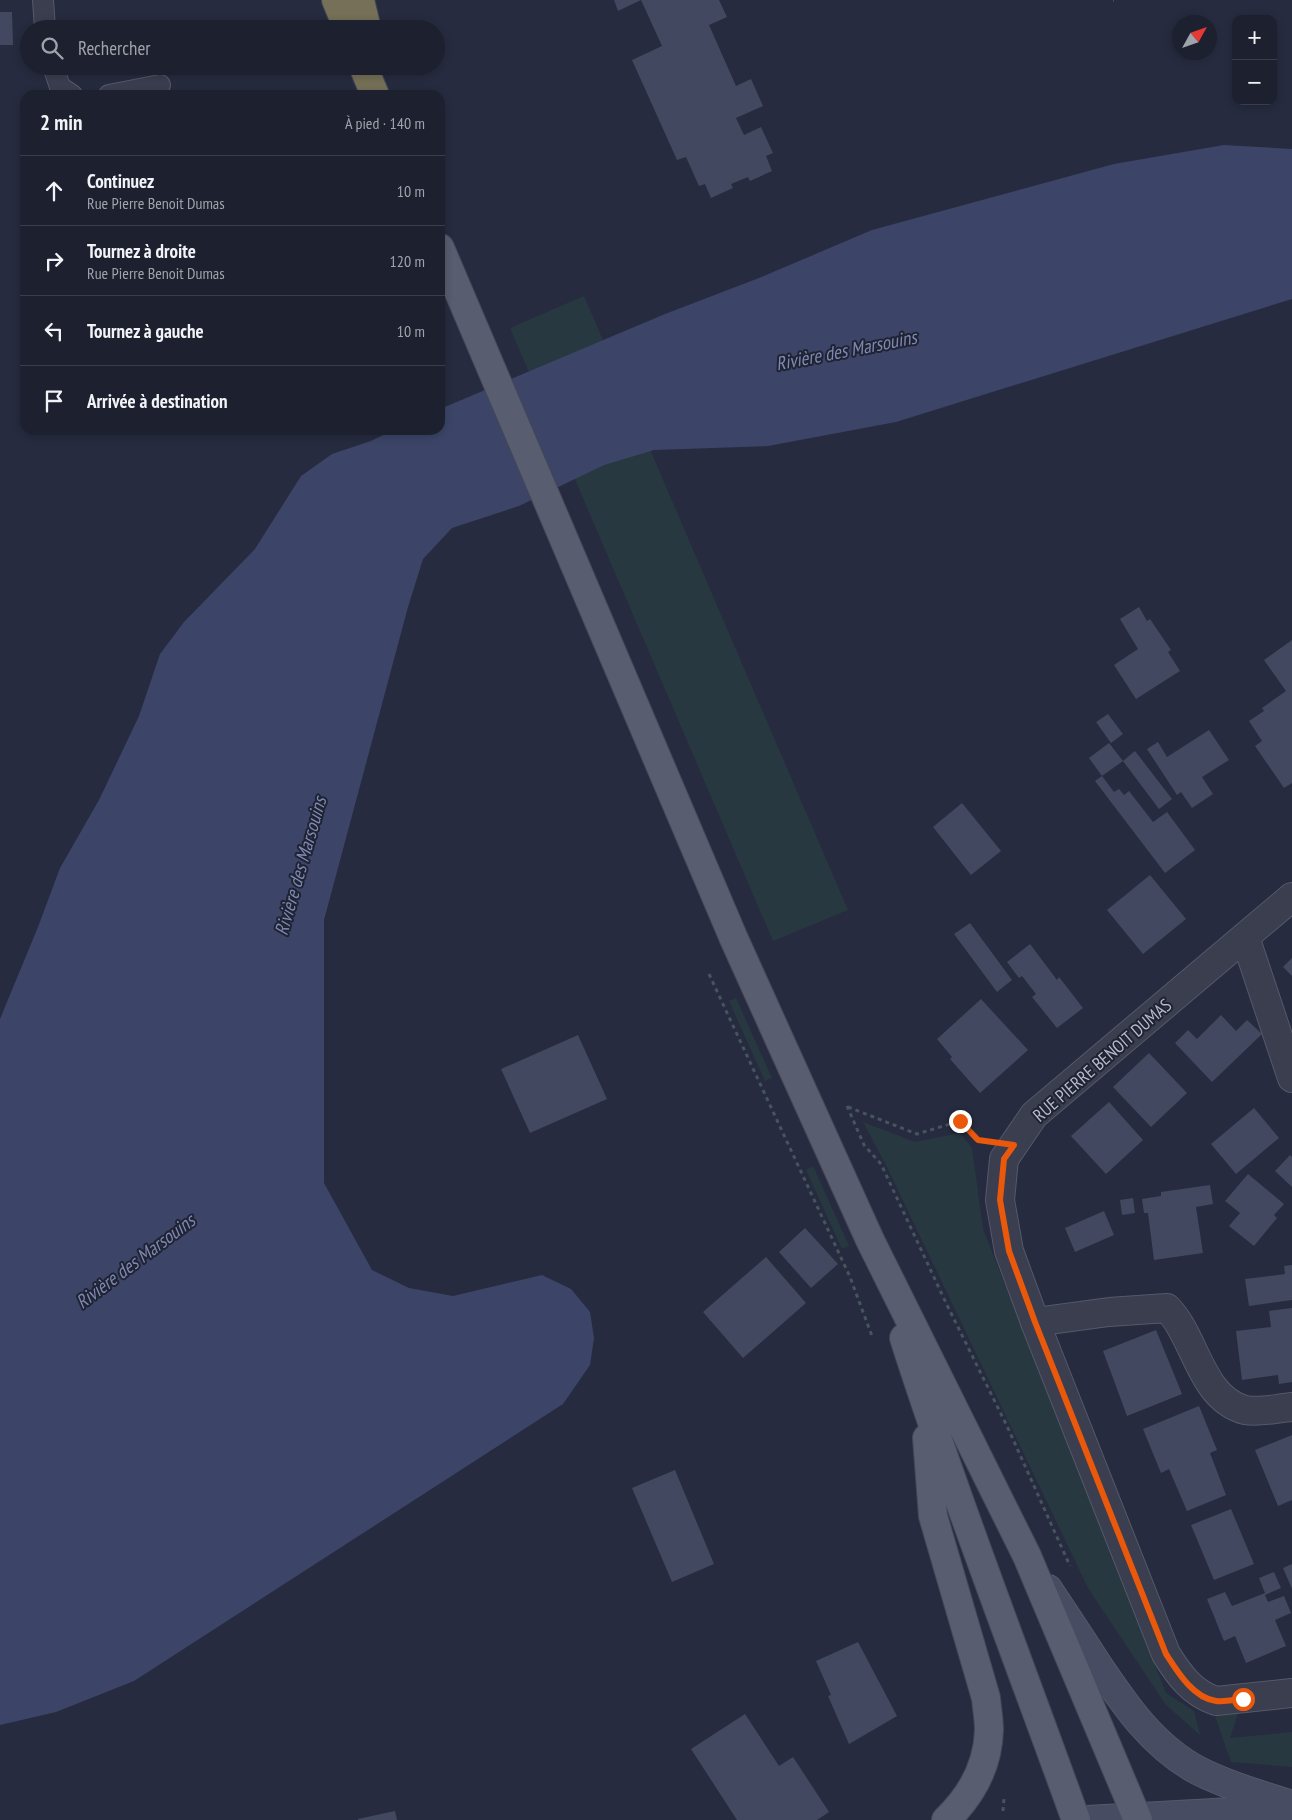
<!DOCTYPE html>
<html lang="fr">
<head>
<meta charset="utf-8">
<style>
  body { margin:0; font-family:"PT Sans Narrow",sans-serif; background:#252837; color:#f1f3f6 }
  .controls { position:absolute; right:15px; top:15px; display:grid; overflow:hidden; border-radius:10px; box-shadow:0 2px 8px #0003 }
  .controls button { width:45px; height:45px; display:grid; place-items:center; padding:0; border:0; border-bottom:1px solid #3a3e4b; background:#1c202f; color:#f1f3f6; font:25px sans-serif }
  .compass { position:absolute; left:1172px; top:15px; width:45px; height:45px; border-radius:50%; background:#1c202f; box-shadow:0 2px 8px #0003; rotate:50deg }
  .stop { position:absolute; width:15px; height:15px; margin:-11px; border:4px solid #ea580c; border-radius:50%; background:#fff }
  .stop.end { background:#ea580c; border-color:#fff; box-shadow:0 1px 5px #0008 }
  .list { margin:0; padding:0; list-style:none }
  h2 { display:flex; justify-content:space-between; align-items:center; height:65px; margin:0; padding:0 20px; font-size:21px }
  h2 small { font-size:16px; font-weight:400; color:#a0a3aa }
  .list li { display:grid; grid-template-columns:32px 1fr auto; gap:15px; align-items:center; box-sizing:border-box; height:70px; padding:0 20px; border-top:1px solid #3a3e4b }
  .list b { display:block; font-size:19px; white-space:nowrap }
  .list p { margin:0; font-size:16px; white-space:nowrap; color:#a0a3aa }
  .list em { font-size:16px; font-style:normal; color:#a0a3aa }
  .icon { flex:none; width:28px; height:28px; fill:none; stroke:currentColor; stroke-width:2; stroke-linecap:round; stroke-linejoin:round }
  .map { position:relative; flex:none; width:1292px; height:1820px; overflow:hidden }
  .search { position:absolute; background:#1c202f; box-shadow:0 2px 8px #0003; left:20px; top:20px; width:425px; height:55px; display:flex; align-items:center; gap:12px; box-sizing:border-box; padding:0 18px; border-radius:28px; color:#a0a3aa; font-size:19px }
  .panel { position:absolute; background:#1c202f; box-shadow:0 2px 8px #0003; left:20px; top:90px; width:425px; height:345px; border-radius:15px }
  .map>svg:first-child { display:block }
  .green { fill:#283840 }
  .water { fill:#3c4567 }
  .building { fill:#42485f }
  .lines { fill:none; stroke-linecap:round; stroke-linejoin:round }
  .lane-casing { stroke:#55596a; stroke-width:22 }
  .street-casing { stroke:#55596a; stroke-width:30 }
  .secondary-casing { stroke:#55596a; stroke-width:30 }
  .primary-casing { stroke:#444758; stroke-width:30 }
  .highway-casing { stroke:#424657; stroke-width:30 }
  .path { stroke:#46555d; stroke-width:3; stroke-dasharray:4 4; stroke-linecap:butt }
  .lane { stroke:#3a3e4f; stroke-width:20 }
  .street { stroke:#3a3e4f; stroke-width:28 }
  .secondary { stroke:#484c62; stroke-width:28 }
  .primary { stroke:#585d6f; stroke-width:28 }
  .highway { stroke:#757057; stroke-width:28 }
  .route { stroke:#ea580c; stroke-width:6 }
  .labels { text-anchor:middle; dominant-baseline:central; stroke-width:4; stroke-linejoin:round; paint-order:stroke }
  .street-label { font-size:18px; fill:#b7baca; stroke:#1f2334 }
  .water-label { font-size:19px; font-style:italic; fill:#7f89b0; stroke:#1f2334 }
</style>
</head>
<body>
<div class="map">
<svg width="1292" height="1820" viewBox="0 0 1292 1820">
  <rect width="100%" height="100%" fill="#262b3f"/>
  <g class="green">
    <polygon points="584,296 848,910 773,941 510,328"/>
    <polygon points="736,998 772,1078 765,1081 729,1001"/>
    <polygon points="863,1122 915,1142 960,1133 972,1148 983,1229 1166,1693 1194,1711 1200,1735 1166,1705 1088,1588 887,1167"/>
    <polygon points="813,1166 849,1246 842,1249 806,1170"/>
    <polygon points="1239,1710 1230,1738 1292,1732 1292,1767 1231,1762 1215,1716"/>
  </g>
  <polygon class="water" points="1224,145 1292,149 1292,299 896,422 768,446 654,450 604,465 519,506 452,528 423,559 408,607 324,920 324,1183 372,1270 409,1288 453,1296 542,1275 571,1289 590,1312 594,1338 590,1365 563,1404 134,1681 56,1712 0,1725 0,1019 38,927 60,868 99,800 139,716 160,654 184,622 255,549 301,476 332,454 371,441 393,430 440,430 440,409 665,314 759,278 872,230 1114,164"/>
  <g class="building">
    <polygon points="614,0 641,0 618,11"/>
    <polygon points="641,0 719,0 727,17 709,25 736,86 751,79 763,106 736,118 744,135 761,127 773,153 766,156 772,171 750,181 748,177 731,184 733,188 711,198 705,184 699,186 686,157 677,160 632,60 662,46"/>
    <polygon points="0,12 12,12 13,45 0,45"/>
    <polygon points="1139,607 1147,621 1150,619 1171,650 1168,652 1180,671 1136,699 1114,665 1138,649 1120,619"/>
    <polygon points="1292,640 1292,783 1284,788 1255,746 1262,741 1249,721 1264,711 1262,708 1286,691 1264,660"/>
    <polygon points="1108,714 1123,734 1111,743 1096,722"/>
    <polygon points="1209,730 1229,760 1202,777 1213,794 1192,808 1181,792 1177,795 1147,749 1158,742 1167,757"/>
    <polygon points="1109,743 1123,761 1102,776 1114,792 1119,789 1124,795 1129,791 1153,822 1167,812 1195,850 1165,873 1095,781 1102,776 1089,758"/>
    <polygon points="1135,751 1172,799 1159,809 1123,761"/>
    <polygon points="962,803 1001,851 971,875 933,827"/>
    <polygon points="1150,875 1186,919 1143,954 1107,910"/>
    <polygon points="970,923 1012,980 997,992 954,934"/>
    <polygon points="1030,944 1057,980 1059,977 1083,1008 1057,1028 1032,997 1036,994 1022,976 1019,978 1007,962"/>
    <polygon points="1292,958 1292,976 1283,967"/>
    <polygon points="981,999 1028,1050 980,1093 950,1059 952,1057 937,1039"/>
    <polygon points="1221,1015 1236,1031 1247,1020 1262,1034 1212,1082 1175,1043 1188,1030 1197,1039"/>
    <polygon points="578,1035 607,1099 530,1133 501,1069"/>
    <polygon points="1149,1053 1187,1093 1151,1127 1113,1087"/>
    <polygon points="1109,1102 1143,1140 1106,1174 1071,1136"/>
    <polygon points="1254,1108 1279,1138 1236,1174 1211,1144"/>
    <polygon points="1290,1155 1292,1157 1292,1187 1275,1171"/>
    <polygon points="1248,1174 1284,1204 1274,1215 1277,1218 1254,1246 1229,1226 1240,1213 1225,1201"/>
    <polygon points="1210,1185 1213,1204 1196,1207 1203,1253 1154,1260 1148,1213 1144,1213 1142,1199 1161,1196 1161,1192"/>
    <polygon points="1133,1198 1135,1213 1122,1215 1120,1200"/>
    <polygon points="1104,1211 1114,1235 1075,1252 1065,1228"/>
    <polygon points="805,1228 838,1264 811,1288 779,1252"/>
    <polygon points="766,1257 806,1303 743,1358 703,1312"/>
    <polygon points="1292,1265 1292,1300 1249,1306 1245,1279 1285,1274 1284,1266"/>
    <polygon points="1292,1308 1292,1382 1279,1384 1278,1375 1242,1380 1236,1331 1271,1327 1269,1311"/>
    <polygon points="1156,1330 1182,1394 1127,1416 1103,1351"/>
    <polygon points="1199,1406 1217,1450 1210,1453 1226,1495 1187,1511 1169,1469 1161,1473 1143,1429"/>
    <polygon points="1292,1435 1292,1500 1278,1506 1255,1450"/>
    <polygon points="675,1470 714,1564 672,1582 632,1488"/>
    <polygon points="1231,1509 1254,1564 1214,1580 1191,1525"/>
    <polygon points="1292,1564 1292,1589 1283,1568"/>
    <polygon points="1274,1572 1281,1588 1265,1595 1268,1602 1284,1596 1291,1613 1275,1620 1286,1646 1246,1663 1235,1636 1224,1641 1207,1599 1225,1592 1232,1606 1265,1593 1259,1578"/>
    <polygon points="858,1642 897,1716 849,1744 828,1696 831,1695 816,1661"/>
    <polygon points="745,1714 779,1766 793,1757 829,1812 817,1820 737,1820 691,1749"/>
    <polygon points="395,1811 397,1820 358,1820 358,1819"/>
  </g>
  <g class="lines">
    <defs>
      <g id="lane">
        <polyline points="43,0 45,29"/>
        <polyline points="53,66 60,87 72,95"/>
        <polyline points="109,95 160,85"/>
      </g>
      <g id="street">
        <path d="M1292,897L1034,1115L1004,1159L1000,1200L1009,1251L1035,1322L1166,1654C1179,1675 1192,1693 1216,1701L1292,1693"/>
        <polyline points="1245,937 1292,1078"/>
        <path d="M1035,1322L1109,1312L1167,1308C1196,1337 1200,1398 1245,1410C1259,1413 1278,1408 1292,1407"/>
      </g>
      <g id="secondary">
        <path d="M1048,1589C1064,1613 1080,1637 1096,1662C1124,1704 1153,1747 1199,1771C1229,1786 1261,1795 1292,1805"/>
        <polyline points="1087,1820 1286,1809"/>
      </g>
      <g id="primary">
        <polyline points="440,248 734,939 870,1240 1027,1556 1138,1820"/>
        <path d="M904,1338C956,1500 1018,1659 1076,1820"/>
        <path d="M927,1438L933,1516L986,1698C987,1709 989,1720 989,1730C988,1766 971,1796 946,1820"/>
      </g>
      <g id="highway">
        <polyline points="336,0 348,29"/>
        <polyline points="360,0 367,29"/>
        <polyline points="363,66 375,95"/>
      </g>
    </defs>
    <use href="#lane" class="lane-casing"/>
    <use href="#street" class="street-casing"/>
    <use href="#secondary" class="secondary-casing"/>
    <use href="#primary" class="primary-casing"/>
    <use href="#highway" class="highway-casing"/>
    <g class="path">
      <polyline points="1113,0 1114,0"/>
      <polyline points="709,974 850,1277 872,1336"/>
      <polyline points="847,1106 864,1145 881,1164 946,1303 1007,1426 1070,1566"/>
      <polyline points="848,1107 917,1134 960,1121 978,1140"/>
      <polyline points="1003,1811 1004,1798"/>
    </g>
    <use href="#lane" class="lane"/>
    <use href="#street" class="street"/>
    <use href="#secondary" class="secondary"/>
    <use href="#primary" class="primary"/>
    <use href="#highway" class="highway"/>
  </g>
  <g class="lines">
    <path class="route" d="M960,1121L978,1140L1014,1145L1004,1159L1000,1200L1009,1251L1035,1322L1166,1654C1177,1671 1193,1698 1216,1701C1224,1702 1234,1700 1243,1699"/>
  </g>
  <g class="labels">
    <g class="street-label">
      <text transform="translate(1102 1060) rotate(-41)">RUE PIERRE BENOIT DUMAS</text>
    </g>
    <g class="water-label">
      <text transform="translate(846 350) rotate(-11)">Rivière des Marsouins</text>
      <text transform="translate(300 866) rotate(-74)">Rivière des Marsouins</text>
      <text transform="translate(135 1261) rotate(-37)">Rivière des Marsouins</text>
    </g>
  </g>
</svg>
<div class="controls">
<button>+</button>
<button>−</button>
</div>
<svg class="compass" viewBox="-18 -18 36 36"><path d="M0-13l5 13h-10z" fill="#e53935"/><path d="M0 13l5-13h-10z" fill="#a0a3aa"/></svg>
<div class="stop" style="left:1243px;top:1699px"></div>
<div class="stop end" style="left:960px;top:1121px"></div>
<div class="search"><svg class="icon" aria-label="search" viewBox="0 0 24 24"><circle cx="10" cy="10" r="6"/><path d="M15 15l6 6"/></svg>Rechercher</div>
<section class="panel">
<h2>2 min<small>À pied · 140 m</small></h2>
<ul class="list">
<li><svg class="icon" aria-label="ahead" viewBox="0 0 24 24"><path d="M12 20V5M6 11l6-6 6 6"/></svg><div><b>Continuez</b><p>Rue Pierre Benoit Dumas</p></div><em>10 m</em></li>
<li><svg class="icon" aria-label="right" viewBox="0 0 24 24"><path d="M7 20v-9h11M14 6l5 5-5 5"/></svg><div><b>Tournez à droite</b><p>Rue Pierre Benoit Dumas</p></div><em>120 m</em></li>
<li><svg class="icon" aria-label="left" viewBox="0 0 24 24"><path d="M17 20v-9H6M10 6l-5 5 5 5"/></svg><div><b>Tournez à gauche</b></div><em>10 m</em></li>
<li><svg class="icon" aria-label="arrive" viewBox="0 0 24 24"><path d="M6 21V4h12l-3 4 3 4H6"/></svg><div><b>Arrivée à destination</b></div></li>
</ul>
</section>
</div>
</body>
</html>
